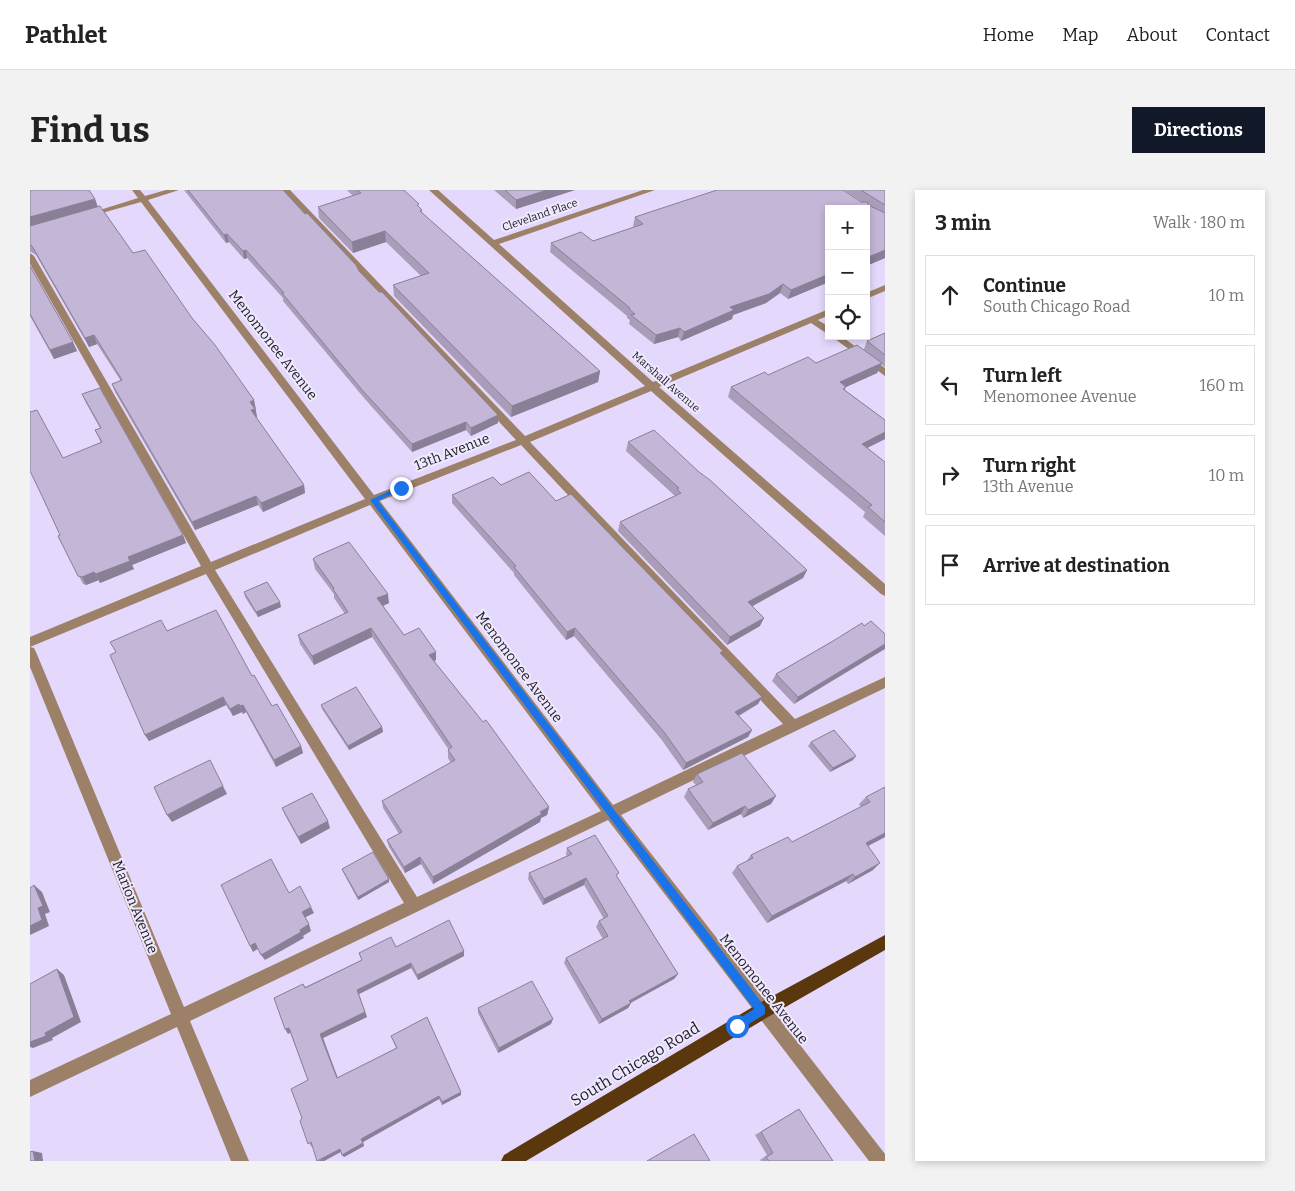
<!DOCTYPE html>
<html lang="en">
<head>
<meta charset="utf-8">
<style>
  body { margin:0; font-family:Bitter,serif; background:#f2f2f2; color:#222 }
  .controls { position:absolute; right:15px; top:15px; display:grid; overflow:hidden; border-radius:0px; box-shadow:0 2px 8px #0003 }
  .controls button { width:45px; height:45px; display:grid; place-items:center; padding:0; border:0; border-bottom:1px solid #e0e0e0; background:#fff; color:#222; font:25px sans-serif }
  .stop { position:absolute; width:15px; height:15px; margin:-11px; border:4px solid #1a73e8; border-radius:50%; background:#fff }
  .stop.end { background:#1a73e8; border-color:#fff; box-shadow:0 1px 5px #0008 }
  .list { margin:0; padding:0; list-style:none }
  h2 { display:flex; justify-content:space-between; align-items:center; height:65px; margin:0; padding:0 20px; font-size:21px }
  h2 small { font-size:16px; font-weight:400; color:#767676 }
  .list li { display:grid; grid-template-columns:32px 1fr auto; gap:15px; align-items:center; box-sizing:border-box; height:80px; margin:0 10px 10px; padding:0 10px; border:1px solid #e0e0e0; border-radius:0px }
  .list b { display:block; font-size:19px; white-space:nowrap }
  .list p { margin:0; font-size:16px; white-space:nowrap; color:#767676 }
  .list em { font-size:16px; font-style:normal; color:#767676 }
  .icon { flex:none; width:28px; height:28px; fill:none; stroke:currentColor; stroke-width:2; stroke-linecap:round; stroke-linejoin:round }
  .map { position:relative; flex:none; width:855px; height:971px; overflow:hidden; border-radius:0px }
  header { display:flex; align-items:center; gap:30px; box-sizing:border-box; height:70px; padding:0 25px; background:#fff; border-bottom:1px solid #e0e0e0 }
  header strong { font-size:24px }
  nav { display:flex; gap:28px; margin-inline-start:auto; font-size:18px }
  .intro { display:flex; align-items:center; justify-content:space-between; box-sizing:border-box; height:120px; padding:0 30px }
  h1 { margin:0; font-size:35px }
  .button { padding:12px 22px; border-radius:0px; background:#111827; color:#fff; font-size:18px; font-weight:700 }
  main { display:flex; gap:30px; padding:0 30px }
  aside { flex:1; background:#fff; border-radius:0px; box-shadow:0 2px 8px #0003 }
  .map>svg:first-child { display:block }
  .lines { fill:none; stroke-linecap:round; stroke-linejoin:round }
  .minor { fill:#9c8168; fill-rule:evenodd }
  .major { fill:#5b370d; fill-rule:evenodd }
  .wall { fill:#a99db9 }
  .shaded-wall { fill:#897f96 }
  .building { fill:#c4b6d7; stroke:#897f96 }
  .route { fill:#1a73e8 }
  .labels { text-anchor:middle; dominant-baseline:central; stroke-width:4; stroke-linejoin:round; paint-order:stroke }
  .far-street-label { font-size:11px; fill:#201c29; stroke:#efe9fe }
  .street-label { font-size:14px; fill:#201c29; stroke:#efe9fe }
  .near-street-label { font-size:16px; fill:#201c29; stroke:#efe9fe }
</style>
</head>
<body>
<header>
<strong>Pathlet</strong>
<nav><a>Home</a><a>Map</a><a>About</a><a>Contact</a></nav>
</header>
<div class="intro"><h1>Find us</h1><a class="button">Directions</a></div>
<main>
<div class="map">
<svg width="855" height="971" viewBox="0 0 855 971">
  <rect width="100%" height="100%" fill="#e4d9fc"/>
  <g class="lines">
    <g class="minor">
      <path d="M102,0H110L115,6L136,0H149L118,10L344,305L486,250L252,0H260L495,246L615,196L399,0H408L464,50L613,0H625L469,54L623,192L799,119V125L788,130L799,137V145L781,133L629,197L855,394V406L851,404L621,201L500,252L765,529L855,487V498L591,625L855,964V971H839L578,630L160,831L219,971H201L147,837L0,907V890L141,824L0,477V457L4,458L6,462L154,817L374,713L176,384L0,457V447L171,376L0,74V63L4,66L181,372L335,309L111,12L58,27L54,25L108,8ZM491,255L753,534L583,615L350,311ZM340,315L571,621L387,707L185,380Z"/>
      <polygon points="855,95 855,101 836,109 836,103"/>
      <polygon points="801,146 811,146 855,178 855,186"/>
    </g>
    <polygon class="major" points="855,745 855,760 738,827 496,971 471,971 474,965 726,815"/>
  </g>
  <g class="wall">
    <polygon points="0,0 65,9 68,17 103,63 162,128 224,210 226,219 225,219 227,227 226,228 274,295 275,303 233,322 228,315 165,340 85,202 82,194 91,191 67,154 59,157 6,65 1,62 0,62"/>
    <polygon points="154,0 253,0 329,81 468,225 468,233 441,246 436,240 382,262 334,208 253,111 253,108 217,68 214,69 199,52 196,53"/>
    <polygon points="317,0 374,0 392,20 392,23 570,181 568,192 481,227 364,106 363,95 391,86 356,52 323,63 289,28 288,17 323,6"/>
    <polygon points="464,0 545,0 486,19"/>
    <polygon points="814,0 855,0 855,68 758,109 750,103 736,113 703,125 702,129 651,151 648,147 624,154 599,134 600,130 597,128 597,126 520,62 521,53 563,51 604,37 603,36 605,27 832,12"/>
    <polygon points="0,76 47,161 24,169 0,126"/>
    <polygon points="855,143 855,177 851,174 847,183 816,197 815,200 855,230 855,249 837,258 855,272 855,346 833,327 835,322 698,207 701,197 738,185 786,173 834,159 837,151"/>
    <polygon points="52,204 153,345 156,353 102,375 104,379 70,393 69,390 56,395 53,394 28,346 30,345 71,253 65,240 70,238 56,213"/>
    <polygon points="598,252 777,380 773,388 723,416 730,436 697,455 588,341 590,332 645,306 596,261"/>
    <polygon points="471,295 526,311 691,464 732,507 728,514 709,526 722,540 718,547 653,580 631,549 544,446 536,450 484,385 484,383 422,313 422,305"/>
    <polygon points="283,369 359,413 353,416 374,445 406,462 406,470 404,471 519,617 517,625 511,628 510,632 403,694 391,674 375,683 359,657 357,650 369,644 353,618 352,611 421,573 418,568 418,560 419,560 342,447 284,475 270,454 268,445 315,424 304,408 304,404 285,379"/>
    <polygon points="214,402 251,417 228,427 215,407"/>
    <polygon points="137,441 222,486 242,516 271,556 273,563 246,577 216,522 213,524 212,522 203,526 196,515 119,551 115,545 86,462"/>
    <polygon points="803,451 764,514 742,491 746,484"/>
    <polygon points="291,515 352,537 353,542 319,560 292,519"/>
    <polygon points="781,552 823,570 800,582 778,556"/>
    <polygon points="667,584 741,614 713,628 711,624 678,640 654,607 658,599 666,595 663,592"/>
    <polygon points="855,597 855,647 838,656 843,680 818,694 816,691 737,733 702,683 707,676 716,672 721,665 762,652 831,617 829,614 836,607"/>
    <polygon points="252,618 300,638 271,654 255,625"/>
    <polygon points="537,658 587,687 648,784 644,789 601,813 598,818 569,834 534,773 536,768 573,749 566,737 569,731 574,729 554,695 513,715 498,689 499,683 537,666 536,665"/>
    <polygon points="312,679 359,689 359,692 328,710 313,682"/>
    <polygon points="366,757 434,766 388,790 381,778 329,804 337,827 293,848 308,888 366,858 361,846 431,902 431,905 412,915 409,909 333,952 334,956 314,967 311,962 294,971 282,956 281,957 272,928 278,890 260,842 258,844 273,794 275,797 332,770 329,763"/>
    <polygon points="448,818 521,834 468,863 448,823"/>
    <polygon points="769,919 803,971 731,971 730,970 737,965 725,945"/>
  </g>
  <g class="shaded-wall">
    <polygon points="517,0 545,0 486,19 486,10"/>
    <polygon points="65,9 68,18 0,37 0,27"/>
    <polygon points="355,41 356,52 323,63 322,52"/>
    <polygon points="197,44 199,52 196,53 194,45"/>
    <polygon points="216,60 217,68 214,69 213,61"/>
    <polygon points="855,60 855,68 836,76 836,68"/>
    <polygon points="799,84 799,92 758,109 761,100"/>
    <polygon points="753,94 750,103 736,113 703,125 702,129 651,151 654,142 700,117"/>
    <polygon points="650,138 648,147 624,154 626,145"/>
    <polygon points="64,145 67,154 59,157 55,148"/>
    <polygon points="43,152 47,161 24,169 20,160"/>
    <polygon points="852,173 847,183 805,202 810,192"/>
    <polygon points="570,181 568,192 481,227 482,216"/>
    <polygon points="224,210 227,227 223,229 220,212"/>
    <polygon points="468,225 468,233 441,246 441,238"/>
    <polygon points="436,232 436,240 382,262 382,254"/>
    <polygon points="855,242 855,249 827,263 832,254"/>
    <polygon points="274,295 275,303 233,322 231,313"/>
    <polygon points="226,306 228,315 165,340 162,332"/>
    <polygon points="153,345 156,353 102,375 104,379 70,393 66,384 98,367"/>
    <polygon points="777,380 773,388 715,420 718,412"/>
    <polygon points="64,382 69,390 56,395 52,387"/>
    <polygon points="358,404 359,413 348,418 347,408"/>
    <polygon points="250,412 251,417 228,427 226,422"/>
    <polygon points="734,428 730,436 697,455 700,447"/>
    <polygon points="341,438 342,447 284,475 282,466"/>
    <polygon points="545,438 544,446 536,450 537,442"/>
    <polygon points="855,454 855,459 764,514 768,507"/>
    <polygon points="406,462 406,470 400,473 399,465"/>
    <polygon points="193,507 196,515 119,551 115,545"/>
    <polygon points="732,507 728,514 702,529 705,522"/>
    <polygon points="209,514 212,522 203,526 200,519"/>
    <polygon points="213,515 216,522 213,524 210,516"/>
    <polygon points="352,537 353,542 319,560 318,556"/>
    <polygon points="722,540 718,547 653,580 656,573"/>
    <polygon points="271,556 273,563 246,577 244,570"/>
    <polygon points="826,566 823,570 800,582 803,578"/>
    <polygon points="193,596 197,604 142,632 137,625"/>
    <polygon points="746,606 741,614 713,628 718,620"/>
    <polygon points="715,616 711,624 678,640 683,633"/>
    <polygon points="519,617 517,625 511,628 510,632 403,694 403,687"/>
    <polygon points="298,631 300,638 271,654 268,647"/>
    <polygon points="855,643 855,647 830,660 836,653"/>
    <polygon points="390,667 391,674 375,683 374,677"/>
    <polygon points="850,673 843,680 818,694 825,687"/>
    <polygon points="823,684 816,691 737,733 742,726"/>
    <polygon points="556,688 554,695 513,715 514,709"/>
    <polygon points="359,689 359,692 328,710 328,707"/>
    <polygon points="4,695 12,702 20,722 15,724 19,736 0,745 0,736 8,718"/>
    <polygon points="281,717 284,723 274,728 272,722"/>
    <polygon points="279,734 281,741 273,746 274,748 235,770 231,765"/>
    <polygon points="225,753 229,758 223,762 220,756"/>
    <polygon points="434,761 434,766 388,790 387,785"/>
    <polygon points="381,773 381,778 329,804 327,800"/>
    <polygon points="27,779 34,785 51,832 22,848 23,850 3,858 0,857 0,852 15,843"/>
    <polygon points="648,784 644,789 596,815 599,811"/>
    <polygon points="601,813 598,818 569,834 572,829"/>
    <polygon points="335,822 337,827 293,848 309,892 307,888 290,844"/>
    <polygon points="523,829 521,834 468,863 469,858"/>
    <polygon points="259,838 261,842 258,844 255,839"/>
    <polygon points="431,902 431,905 412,915 412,912"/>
    <polygon points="409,906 409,909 333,952 334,956 314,967 312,965 331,949"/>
    <polygon points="310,959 312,961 294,971 288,971"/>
    <polygon points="3,961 12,963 13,971 5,971"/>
  </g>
  <g class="building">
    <polygon points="0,0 59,0 65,9 0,27"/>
    <polygon points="158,0 253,0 275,24 277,23 326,75 329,81 349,102 352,102 468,225 441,238 436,232 382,254 333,201 252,103 254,103 216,60 213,61 197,44 194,45"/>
    <polygon points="327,0 374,0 389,14 387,15 392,20 390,21 570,181 482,216 363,95 399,83 355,41 322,52 288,17 331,3"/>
    <polygon points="475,0 517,0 486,10"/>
    <polygon points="687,0 813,0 831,12 838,12 838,15 855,23 855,60 836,68 836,19 799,19 799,84 761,100 753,94 739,104 700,117 704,120 654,142 650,138 626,145 601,125 605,124 599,119 600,118 521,53 551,42 563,51 613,34 605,27"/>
    <polygon points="831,0 855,0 855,15"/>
    <polygon points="70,16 103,63 115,60 162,128 185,155 224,210 220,212 225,219 221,220 274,295 231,313 226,306 162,332 82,194 92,190 64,145 55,148 2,56 0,55 0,36"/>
    <polygon points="0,76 43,152 20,160 0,124"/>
    <polygon points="855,143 855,165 837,151"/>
    <polygon points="827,155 852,173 810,192 816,197 813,199 855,230 855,242 832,254 855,272 855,332 838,317 842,315 701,197 735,182 738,185 778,167 786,173"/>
    <polygon points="70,198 153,345 98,367 100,371 66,384 64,382 52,387 48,386 28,346 30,345 12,306 0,281 0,222 7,220 33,268 72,252 65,240 71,238 52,204"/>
    <polygon points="624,240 669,282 680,290 777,380 718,412 734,428 700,447 590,332 651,303 647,299 649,298 598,252"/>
    <polygon points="499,282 526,311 541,304 693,461 690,463 732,507 705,522 722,540 656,573 634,542 545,438 537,442 484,377 486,376 422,305 463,287 471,295"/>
    <polygon points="319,352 358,404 347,408 374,445 389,438 406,462 399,465 453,532 456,530 519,617 510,622 512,624 403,687 390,667 374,677 357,650 372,642 352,611 425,570 418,560 422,557 341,438 282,466 268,445 318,422 303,399 304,398 283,369 287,366"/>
    <polygon points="237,392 250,412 226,422 214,402"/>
    <polygon points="186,420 222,486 224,485 242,516 247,514 271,556 244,570 213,515 210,516 209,514 200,519 193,507 115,545 80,465 86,462 80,452 131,430 137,441"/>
    <polygon points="841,431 855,444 855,454 768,507 746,484 803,451 832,433 834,436"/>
    <polygon points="326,497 352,537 318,556 291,515"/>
    <polygon points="804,540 826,566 803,578 781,552"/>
    <polygon points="712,563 746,606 718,620 715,616 683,633 658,599 673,592 667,584"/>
    <polygon points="180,570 193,596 137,625 124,597"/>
    <polygon points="855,597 855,643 836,653 850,673 825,687 823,684 742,726 707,676 723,668 721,665 758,647 762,652 840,612 836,607"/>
    <polygon points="282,603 298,631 268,647 252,618"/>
    <polygon points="565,645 589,683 586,685 648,784 599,811 601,813 572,829 536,768 578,746 569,731 578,726 556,688 514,709 499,683 542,664 537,658"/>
    <polygon points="343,662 359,689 328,707 312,679"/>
    <polygon points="241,669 259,703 270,696 281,717 272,722 279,734 270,740 271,742 231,765 225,753 220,756 191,695"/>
    <polygon points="4,695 13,716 8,718 12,730 0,736 0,698"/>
    <polygon points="419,730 434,761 387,785 381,773 327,800 335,822 290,844 307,888 367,858 361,846 397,827 431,902 412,912 409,906 331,949 333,953 312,965 310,959 287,971 281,952 278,954 270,931 272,928 261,899 278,890 259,838 255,839 244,808 273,794 275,798 332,770 329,763 361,747 366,757"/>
    <polygon points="27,779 44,827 15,843 16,846 0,852 0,794"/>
    <polygon points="502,791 523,829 469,858 448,818"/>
    <polygon points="769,919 803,971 739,971 736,967 743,963 731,942"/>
    <polygon points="664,944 680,971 617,971"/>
    <polygon points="3,961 5,971 0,971 0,962"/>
  </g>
  <polygon class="route" points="368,297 374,298 348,311 735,817 735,824 711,839 707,841 704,839 702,836 704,832 724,819 340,310"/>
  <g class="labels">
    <g class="far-street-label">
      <text transform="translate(510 25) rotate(-19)">Cleveland Place</text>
      <text transform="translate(636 192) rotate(41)">Marshall Avenue</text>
    </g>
    <g class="street-label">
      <text transform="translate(243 155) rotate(52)">Menomonee Avenue</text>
      <text transform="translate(422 262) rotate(-21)">13th Avenue</text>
      <text transform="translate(489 477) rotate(53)">Menomonee Avenue</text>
      <text transform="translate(105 717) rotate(68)">Marion Avenue</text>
      <text transform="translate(734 799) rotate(52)">Menomonee Avenue</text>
    </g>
    <g class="near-street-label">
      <text transform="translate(605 874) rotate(-31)">South Chicago Road</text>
    </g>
  </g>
</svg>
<div class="controls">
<button>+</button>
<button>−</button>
<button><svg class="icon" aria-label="locate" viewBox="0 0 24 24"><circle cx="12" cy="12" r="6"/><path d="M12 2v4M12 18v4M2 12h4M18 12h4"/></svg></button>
</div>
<div class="stop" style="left:707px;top:836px"></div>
<div class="stop end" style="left:371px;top:298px"></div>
</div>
<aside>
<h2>3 min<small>Walk · 180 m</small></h2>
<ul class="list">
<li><svg class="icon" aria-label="ahead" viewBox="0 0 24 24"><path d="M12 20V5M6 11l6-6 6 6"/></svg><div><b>Continue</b><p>South Chicago Road</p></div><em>10 m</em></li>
<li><svg class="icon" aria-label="left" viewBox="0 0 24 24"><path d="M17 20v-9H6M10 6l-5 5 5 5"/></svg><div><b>Turn left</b><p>Menomonee Avenue</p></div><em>160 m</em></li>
<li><svg class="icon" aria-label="right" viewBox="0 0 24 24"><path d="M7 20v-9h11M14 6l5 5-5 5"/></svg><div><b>Turn right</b><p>13th Avenue</p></div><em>10 m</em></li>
<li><svg class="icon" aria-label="arrive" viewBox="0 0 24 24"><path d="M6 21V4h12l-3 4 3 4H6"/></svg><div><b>Arrive at destination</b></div></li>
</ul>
</aside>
</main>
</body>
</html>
